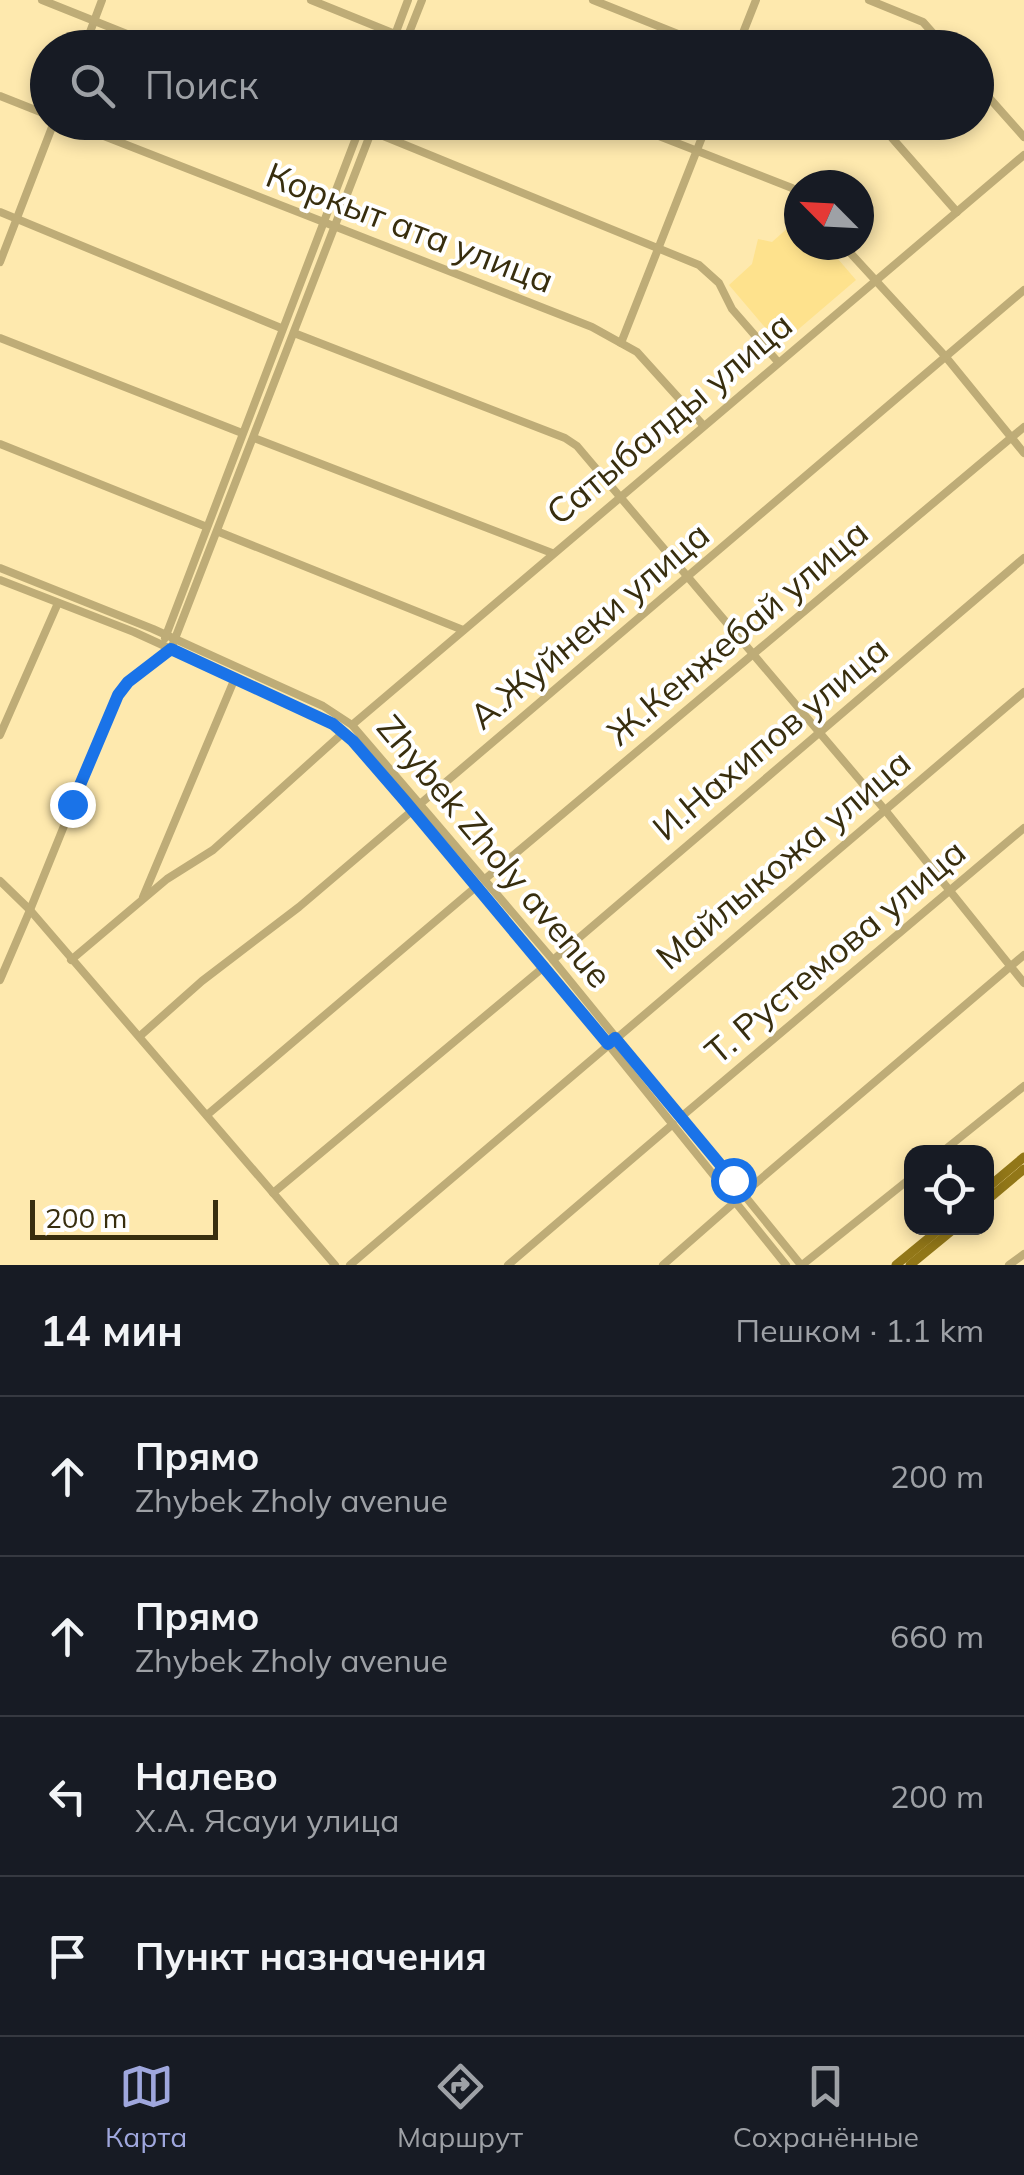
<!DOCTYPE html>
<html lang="ru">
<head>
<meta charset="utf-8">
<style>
  body { margin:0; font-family:Mulish,sans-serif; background:#20242c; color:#f1f3f6 }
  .controls { position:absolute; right:30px; bottom:30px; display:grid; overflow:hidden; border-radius:20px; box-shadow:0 5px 15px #0003 }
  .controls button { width:90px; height:90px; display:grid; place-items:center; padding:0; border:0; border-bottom:2px solid #363941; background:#171b24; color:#f1f3f6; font:50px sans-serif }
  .compass { position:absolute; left:784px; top:170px; width:90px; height:90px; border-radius:50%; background:#171b24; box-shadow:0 5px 15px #0003; rotate:294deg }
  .scale { position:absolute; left:30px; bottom:25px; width:188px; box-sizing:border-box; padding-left:10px; border:5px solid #382e0e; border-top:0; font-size:28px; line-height:35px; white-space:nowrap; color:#382e0e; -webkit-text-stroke:8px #fff; paint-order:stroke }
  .stop { position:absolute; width:30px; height:30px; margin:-22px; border:8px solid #1a73e8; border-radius:50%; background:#fff }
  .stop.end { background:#1a73e8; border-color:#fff; box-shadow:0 2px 10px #0008 }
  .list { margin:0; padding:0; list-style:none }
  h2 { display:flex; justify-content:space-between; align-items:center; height:130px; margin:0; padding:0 40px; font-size:42px }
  h2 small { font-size:32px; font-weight:400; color:#9ea1a6 }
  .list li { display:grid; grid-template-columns:65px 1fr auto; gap:30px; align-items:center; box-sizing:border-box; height:160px; padding:0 40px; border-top:2px solid #363941 }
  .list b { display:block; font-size:38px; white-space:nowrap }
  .list p { margin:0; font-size:32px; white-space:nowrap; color:#9ea1a6 }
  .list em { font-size:32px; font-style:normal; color:#9ea1a6 }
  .icon { flex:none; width:55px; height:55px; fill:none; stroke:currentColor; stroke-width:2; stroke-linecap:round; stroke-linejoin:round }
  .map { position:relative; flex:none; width:1024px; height:1265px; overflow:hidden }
  .search { position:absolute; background:#171b24; box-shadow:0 5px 15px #0003; left:30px; right:30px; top:30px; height:110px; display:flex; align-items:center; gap:25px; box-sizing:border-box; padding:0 35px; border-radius:55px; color:#9ea1a6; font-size:38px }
  .sheet { height:770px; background:#171b24 }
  nav { display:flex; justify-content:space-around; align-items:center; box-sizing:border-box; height:140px; border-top:2px solid #363941; background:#171b24; font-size:28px; color:#9ea1a6 }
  nav a { display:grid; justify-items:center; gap:5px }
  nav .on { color:#9fa7dd }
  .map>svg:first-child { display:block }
  .built { fill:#fee28d }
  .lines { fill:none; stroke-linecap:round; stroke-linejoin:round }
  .minor { stroke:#beac77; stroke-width:8 }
  .major { stroke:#927718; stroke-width:9 }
  .route { stroke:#1a73e8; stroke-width:12 }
  .labels { text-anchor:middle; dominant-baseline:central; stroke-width:8; stroke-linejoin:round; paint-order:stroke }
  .street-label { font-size:35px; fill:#382e0e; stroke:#fff }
</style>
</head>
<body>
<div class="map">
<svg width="1024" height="1265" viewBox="0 0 1024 1265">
  <rect width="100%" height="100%" fill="#fee9ae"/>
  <polygon class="built" points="799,218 799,245 826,245 856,280 780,345 729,285 752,264 758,239 772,242"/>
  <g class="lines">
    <g class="minor">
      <polyline points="42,0 162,48"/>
      <polyline points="311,0 395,34"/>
      <polyline points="593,0 713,48"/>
      <polyline points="869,0 923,22 946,48"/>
      <polyline points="407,38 431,48"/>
      <polyline points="84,48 102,0"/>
      <polyline points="390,48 408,0"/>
      <polyline points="403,48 422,0"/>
      <polyline points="737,48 756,0"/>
      <polyline points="976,83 1024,137"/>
      <polyline points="0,96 48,115"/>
      <polyline points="68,122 592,327 637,352 703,425"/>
      <polyline points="623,122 792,188 799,196"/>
      <polyline points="878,122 957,212"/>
      <polyline points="371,131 699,265 719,283 732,309 778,362"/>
      <polyline points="0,212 281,328"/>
      <polyline points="843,245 945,356 1024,453"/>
      <polyline points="0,262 54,122"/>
      <polyline points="294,333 565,438 577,446 885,810 1024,983"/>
      <polyline points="0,338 242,433"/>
      <polyline points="621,343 708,122"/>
      <polyline points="254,438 552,553"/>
      <polyline points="0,444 207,527"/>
      <polyline points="219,532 463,630"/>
      <polyline points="0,568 153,629 323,706 352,725 553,960 801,1265"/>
      <polyline points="0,580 134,632 333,723 344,732 545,966 786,1265"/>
      <polyline points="165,638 362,122"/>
      <polyline points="352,725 1024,155"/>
      <polyline points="0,735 58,603"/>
      <polyline points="485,879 1024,427"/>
      <polyline points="0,881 30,910 117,695 128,682 171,649 375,122"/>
      <polyline points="143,897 235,678"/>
      <polyline points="71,960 167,879 213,850 344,732"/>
      <polyline points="553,960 1024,558"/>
      <polyline points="0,980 30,910 335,1265"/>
      <polyline points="140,1036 202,981 299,907 1024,290"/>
      <polyline points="207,1115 477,886"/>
      <polyline points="681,1117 1024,828"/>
      <polyline points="942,1152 1024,1086"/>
      <polyline points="273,1193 545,966"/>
      <polyline points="743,1194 1024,955"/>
      <polyline points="350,1265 1024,692"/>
      <polyline points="508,1265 673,1124"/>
      <polyline points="663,1265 736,1201"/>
      <polyline points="802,1265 912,1177"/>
      <polyline points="1009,1265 1024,1254"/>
    </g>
    <g class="major">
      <polyline points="986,1189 1024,1157"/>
      <polyline points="986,1201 1024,1169"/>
      <polyline points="896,1265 941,1228"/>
      <polyline points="910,1265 955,1228"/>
    </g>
  </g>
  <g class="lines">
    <polyline class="route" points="72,804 118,695 128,682 171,649 333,724 353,741 405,801 608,1044 615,1038 733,1180"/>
  </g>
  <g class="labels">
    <g class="street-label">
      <text transform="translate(410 227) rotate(21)">Коркыт ата улица</text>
      <text transform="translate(669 418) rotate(-40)">Сатыбалды улица</text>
      <text transform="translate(589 625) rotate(-40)">А.Жуйнеки улица</text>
      <text transform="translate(737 632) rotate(-40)">Ж.Кенжебай улица</text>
      <text transform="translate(770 738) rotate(-40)">И.Нахипов улица</text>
      <text transform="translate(495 851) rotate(50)">Zhybek Zholy avenue</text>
      <text transform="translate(783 859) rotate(-40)">Майлыкожа улица</text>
      <text transform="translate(835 951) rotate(-40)">Т. Рустемова улица</text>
    </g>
  </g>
</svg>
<div class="controls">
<button><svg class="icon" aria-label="locate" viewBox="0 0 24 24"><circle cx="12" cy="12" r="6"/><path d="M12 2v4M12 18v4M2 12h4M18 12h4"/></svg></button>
</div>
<svg class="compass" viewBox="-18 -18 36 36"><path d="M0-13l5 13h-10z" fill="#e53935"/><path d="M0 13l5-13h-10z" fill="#9ea1a6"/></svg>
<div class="scale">200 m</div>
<div class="stop" style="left:733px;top:1180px"></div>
<div class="stop end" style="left:72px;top:804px"></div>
<div class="search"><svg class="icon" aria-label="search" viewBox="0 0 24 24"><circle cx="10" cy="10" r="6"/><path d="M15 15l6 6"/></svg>Поиск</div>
</div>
<section class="sheet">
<h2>14 мин<small>Пешком · 1.1 km</small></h2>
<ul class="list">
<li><svg class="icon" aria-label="ahead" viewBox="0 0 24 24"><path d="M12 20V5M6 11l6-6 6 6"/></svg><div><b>Прямо</b><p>Zhybek Zholy avenue</p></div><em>200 m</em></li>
<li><svg class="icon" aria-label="ahead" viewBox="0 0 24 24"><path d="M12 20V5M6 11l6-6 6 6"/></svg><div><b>Прямо</b><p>Zhybek Zholy avenue</p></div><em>660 m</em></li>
<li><svg class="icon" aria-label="left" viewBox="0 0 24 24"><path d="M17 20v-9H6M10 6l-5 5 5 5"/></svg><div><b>Налево</b><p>Х.А. Ясауи улица</p></div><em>200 m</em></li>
<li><svg class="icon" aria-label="arrive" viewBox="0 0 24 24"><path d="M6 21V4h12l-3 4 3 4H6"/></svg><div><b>Пункт назначения</b></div></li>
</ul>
</section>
<nav>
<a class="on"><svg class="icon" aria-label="map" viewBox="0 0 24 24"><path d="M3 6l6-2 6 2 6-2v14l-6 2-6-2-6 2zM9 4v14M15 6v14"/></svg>Карта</a>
<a><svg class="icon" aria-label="directions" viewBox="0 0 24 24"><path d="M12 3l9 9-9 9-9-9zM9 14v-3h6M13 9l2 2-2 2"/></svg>Маршрут</a>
<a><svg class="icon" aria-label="saved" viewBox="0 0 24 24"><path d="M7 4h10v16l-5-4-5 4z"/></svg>Сохранённые</a>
</nav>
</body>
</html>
